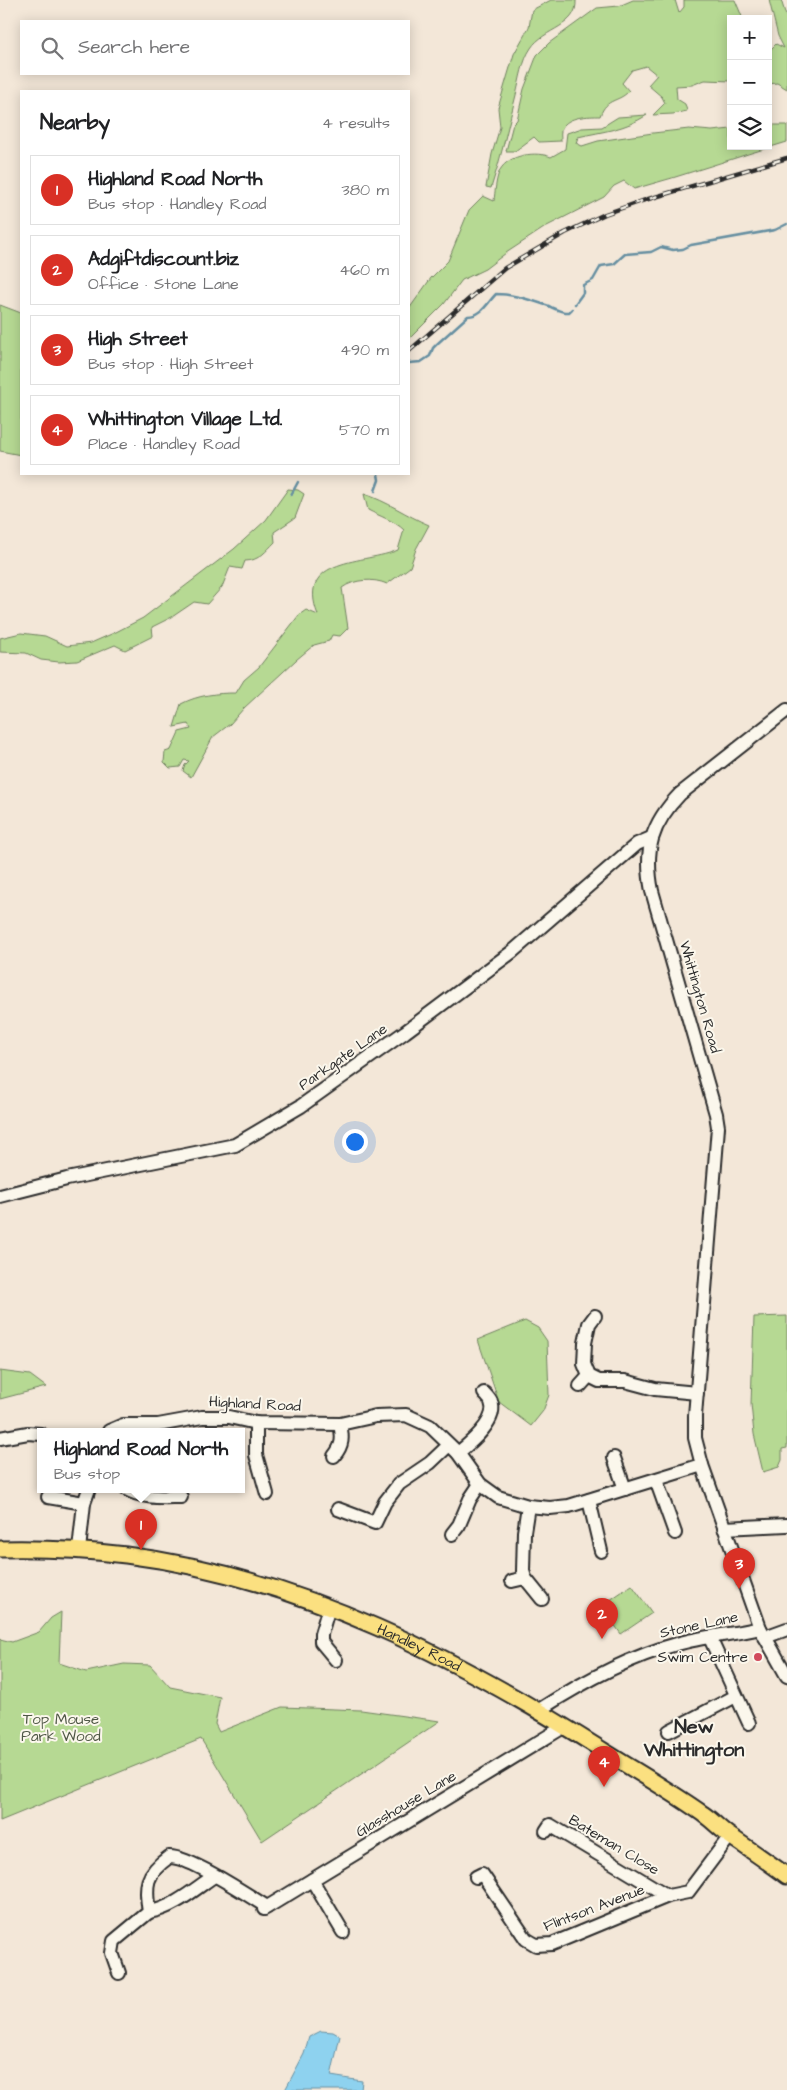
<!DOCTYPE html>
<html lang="en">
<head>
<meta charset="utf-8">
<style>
  body { margin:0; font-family:"Architects Daughter",sans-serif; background:#f6f6f6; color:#202124 }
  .controls { position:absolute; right:15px; top:15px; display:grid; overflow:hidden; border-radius:0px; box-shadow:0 2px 12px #0003 }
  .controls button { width:45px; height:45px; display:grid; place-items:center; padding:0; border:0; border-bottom:1px solid #e0e0e0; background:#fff; color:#202124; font:25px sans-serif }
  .you { position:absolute; left:354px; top:1141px; width:18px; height:18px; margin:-12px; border:4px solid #fff; border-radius:50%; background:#1a73e8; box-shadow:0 0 0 8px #1a73e833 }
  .badge { display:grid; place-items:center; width:32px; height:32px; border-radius:50%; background:#d93025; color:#fff; font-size:16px; font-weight:700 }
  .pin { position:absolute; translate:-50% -41px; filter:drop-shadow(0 1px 2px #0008) }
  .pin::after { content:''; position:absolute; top:26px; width:18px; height:15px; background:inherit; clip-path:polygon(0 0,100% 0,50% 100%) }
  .popup { position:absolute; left:37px; top:1428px; width:208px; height:65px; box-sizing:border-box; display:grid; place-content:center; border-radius:0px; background:#fff; filter:drop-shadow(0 1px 4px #0005); font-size:16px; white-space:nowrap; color:#757577 }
  .popup b { font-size:19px; color:#202124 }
  .popup::after { content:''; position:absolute; left:50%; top:100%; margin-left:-10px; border:10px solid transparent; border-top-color:#fff }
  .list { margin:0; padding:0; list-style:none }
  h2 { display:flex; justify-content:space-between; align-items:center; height:65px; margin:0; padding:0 20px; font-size:21px }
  h2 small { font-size:16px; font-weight:400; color:#757577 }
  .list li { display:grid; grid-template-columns:32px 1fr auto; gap:15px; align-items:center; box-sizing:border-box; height:70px; margin:0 10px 10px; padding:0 10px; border:1px solid #e0e0e0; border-radius:0px }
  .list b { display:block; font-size:19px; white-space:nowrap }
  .list p { margin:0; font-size:16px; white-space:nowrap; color:#757577 }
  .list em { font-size:16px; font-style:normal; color:#757577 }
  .icon { flex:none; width:28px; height:28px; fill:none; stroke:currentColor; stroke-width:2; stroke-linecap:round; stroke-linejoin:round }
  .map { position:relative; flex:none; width:787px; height:2090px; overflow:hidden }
  .search { position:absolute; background:#fff; box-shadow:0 2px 12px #0003; left:20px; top:20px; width:390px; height:55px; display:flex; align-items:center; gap:12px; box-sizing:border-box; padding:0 18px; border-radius:0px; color:#757577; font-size:19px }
  .panel { position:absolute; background:#fff; box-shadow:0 2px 12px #0003; left:20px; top:90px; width:390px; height:385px; border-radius:0px }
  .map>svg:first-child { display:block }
  .green { fill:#b6d993; stroke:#70825f }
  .water { fill:#8ed2ef; stroke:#668fa1 }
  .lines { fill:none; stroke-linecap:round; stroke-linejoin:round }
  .stream { stroke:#668fa1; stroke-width:2.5 }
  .minor-casing { stroke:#2b2b2b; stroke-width:16 }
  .major-casing { stroke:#2b2b2b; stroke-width:19 }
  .minor { stroke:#fbf7ec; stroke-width:12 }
  .major { stroke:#fbe080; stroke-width:15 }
  .rail-casing { stroke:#2b2b2b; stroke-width:4.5 }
  .rail { stroke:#fbf7ec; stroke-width:2.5; stroke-dasharray:8; stroke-linecap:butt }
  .poi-dot { fill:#d1495b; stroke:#fbf7ec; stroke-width:2 }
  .labels { text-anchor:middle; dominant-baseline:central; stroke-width:4; stroke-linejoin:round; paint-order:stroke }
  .street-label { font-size:15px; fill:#2b2b2b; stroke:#fbf7ec }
  .poi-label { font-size:15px; fill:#2b2b2b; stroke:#fbf7ec; text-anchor:end }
  .park-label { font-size:15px; fill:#4e5645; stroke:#fbf7ec }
  .district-label { font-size:20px; font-weight:bold; fill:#2b2b2b; stroke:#fbf7ec }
</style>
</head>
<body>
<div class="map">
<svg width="787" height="2090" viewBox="0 0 787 2090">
  <rect width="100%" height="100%" fill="#f3e7d8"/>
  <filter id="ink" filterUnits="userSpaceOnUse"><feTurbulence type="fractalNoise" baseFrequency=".02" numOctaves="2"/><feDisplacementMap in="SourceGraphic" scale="10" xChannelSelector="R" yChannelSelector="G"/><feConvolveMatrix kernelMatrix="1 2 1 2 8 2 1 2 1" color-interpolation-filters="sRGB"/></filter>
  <g filter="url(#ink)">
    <g class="green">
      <path d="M551,0H576C578,27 544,28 531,48C522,61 520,80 516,95C508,126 501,158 491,188L486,187L492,154L500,127L498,108L514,54L529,27L532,10Z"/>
      <path d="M633,0H675L679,13L684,7V0H735L743,19H731V81L705,80L692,85L676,86L677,99L685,104L687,111L673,114L653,115L665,103L662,97L648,85L657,75L646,66L632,70L622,83L629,91C618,103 607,97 600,116C589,116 568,116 562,128C560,131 561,137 561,141L539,142L534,137L515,151H506L513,124L517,120L524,89L537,55L549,43L597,8L619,6Z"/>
      <polygon points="769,0 781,0 787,19 787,89 777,83 768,84 768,52 776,44 784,48 778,36"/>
      <path d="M647,115C624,130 604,131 578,137L576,143L582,146L598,141L653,133L689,129L712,131L731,129V146H768V125H787V142C736,157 686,175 634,189L624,181L614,186L604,197L547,226L506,253L485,269L462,280L444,304L409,339V309L431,278L448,261L469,210L483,196L494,201C495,192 496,178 500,170C509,154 537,151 551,157L565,149L567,133L582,128L602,127L618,117Z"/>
      <polygon points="0,305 21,313 21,455 0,451"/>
      <path d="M288,489L298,490L304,494L295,518L274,532L275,542C266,551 259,561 245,561L242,569L230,567L222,587L207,604L194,602L172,617L152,627L153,636L125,650L115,645L77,661L59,662L41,660L26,653L0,652V638L21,633L45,636L67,646L91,643L116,632L143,618L234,549L266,520Z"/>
      <path d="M364,494C387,501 407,516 429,525L416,549L410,567L387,584C374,578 354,579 342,588L348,628L340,636L332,635L329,641L314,645L296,660L244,708L230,724L213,737L191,777L183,771L185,765L189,761L184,760L180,767L170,768L164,762L165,752L171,750L179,732L191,729L188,724L174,727L181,704C198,695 217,693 236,693L244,680L259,667L299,615L306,610L318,615C295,556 366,564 398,550L404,530C395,521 379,516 368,510Z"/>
      <polygon points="787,1316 787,1448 782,1449 782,1460 779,1467 763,1472 754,1434 751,1404 754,1317"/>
      <polygon points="525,1321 538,1328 547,1341 549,1395 543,1411 531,1426 499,1402 478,1340"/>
      <polygon points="0,1371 30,1375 46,1387 0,1399"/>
      <polygon points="632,1585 652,1613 621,1634 601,1606"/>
      <polygon points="61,1612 59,1663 86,1672 124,1664 150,1665 170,1687 220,1697 215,1724 219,1732 282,1707 361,1710 440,1721 262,1841 201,1739 0,1821 0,1639 12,1642 39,1632 51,1618"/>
    </g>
    <polygon class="water" points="321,2031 333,2032 340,2036 331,2076 362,2081 361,2090 285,2090 304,2054 309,2037"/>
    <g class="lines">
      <g class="stream">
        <polyline points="575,304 583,293 583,285 593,280 601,266 614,264 625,254 651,252 661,247 673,250 683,249 691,245 775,230 787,224"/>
        <path d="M409,363L421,362L430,356L433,348L438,343L468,316C482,316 487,303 496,294C513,294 530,300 546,305C554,308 561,313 569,312L572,309"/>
        <polyline points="375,491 379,480 378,474"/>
        <polyline points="291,495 298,482"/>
      </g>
      <defs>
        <g id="minor">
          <path d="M787,710L680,794C651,824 644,850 652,891L716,1114L718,1127L695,1416V1438L702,1465L760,1628L787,1676"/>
          <polyline points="0,1196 67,1179 235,1145 301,1106 405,1032 512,952 637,844 651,838"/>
          <polyline points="595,1316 589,1324 585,1343 584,1364 589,1376 599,1381 625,1381 655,1389 697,1393"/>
          <polyline points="580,1386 589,1376"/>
          <polyline points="256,1423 256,1455 267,1494"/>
          <polyline points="109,1431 123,1425 158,1425 202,1417 229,1417 256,1423 340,1424 376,1416 406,1415 430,1426 458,1453 480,1484 498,1497 528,1506 550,1508 569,1506 702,1465"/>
          <polyline points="0,1438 28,1433 41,1434"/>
          <path d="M458,1453C469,1444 499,1420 491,1402C490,1399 487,1396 484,1393"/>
          <path d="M334,1456C343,1445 343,1438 340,1424"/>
          <polyline points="614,1458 625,1489"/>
          <polyline points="656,1480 675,1533"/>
          <path d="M126,1489C144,1499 161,1497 181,1497"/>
          <polyline points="48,1497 84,1503"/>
          <polyline points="589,1500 601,1551"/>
          <polyline points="528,1506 524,1532 523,1571 525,1578 542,1599"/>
          <polyline points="338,1509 375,1523 385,1502 399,1484 430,1463 449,1445"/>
          <polyline points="724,1528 787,1525"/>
          <polyline points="452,1534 459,1525 470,1499 480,1484"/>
          <polyline points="79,1550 84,1503 89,1489"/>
          <polyline points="512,1581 525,1578"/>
          <polyline points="329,1607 321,1634 321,1642 336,1660"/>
          <polyline points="765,1637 787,1629"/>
          <polyline points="710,1638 749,1723"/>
          <path d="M539,1710C581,1683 628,1657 677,1644C703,1636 732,1635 760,1628"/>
          <polyline points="669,1731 736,1696"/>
          <polyline points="546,1831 550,1825 668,1896"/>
          <polyline points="476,1877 482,1874 526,1939 536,1945 552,1944 668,1896 688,1892 730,1836"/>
          <polyline points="312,1880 343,1932"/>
          <polyline points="264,1909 565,1726"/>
          <path d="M149,1912C172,1909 195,1889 214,1876"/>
          <path d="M119,1973L112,1953L114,1941L149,1912C145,1885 145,1874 169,1857C189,1856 248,1895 267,1907"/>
        </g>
        <g id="major">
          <path id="s1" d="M0,1549C43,1548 84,1550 126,1555C301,1577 461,1660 607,1753C639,1773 672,1792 703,1814C712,1820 720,1829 730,1836C749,1849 768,1862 787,1876"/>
        </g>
      </defs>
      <use href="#minor" class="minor-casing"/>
      <use href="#major" class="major-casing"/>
      <use href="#minor" class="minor"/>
      <use href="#major" class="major"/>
      <defs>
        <polyline id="rail" points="409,351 505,268 565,233 605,214 645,200 787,158"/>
      </defs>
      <use href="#rail" class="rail-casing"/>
      <use href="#rail" class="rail"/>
    </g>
  </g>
  <circle class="poi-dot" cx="758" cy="1657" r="5"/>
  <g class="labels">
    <g class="street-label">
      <text transform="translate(700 997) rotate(74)">Whittington Road</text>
      <text transform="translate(343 1057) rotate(-35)">Parkgate Lane</text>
      <text transform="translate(255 1404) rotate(3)">Highland Road</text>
      <text transform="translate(699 1625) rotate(-12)">Stone Lane</text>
      <text stroke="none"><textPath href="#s1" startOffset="435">Handley Road</textPath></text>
      <text transform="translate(406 1804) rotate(-31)">Glasshouse Lane</text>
      <text transform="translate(614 1845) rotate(31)">Bateman Close</text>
      <text transform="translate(594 1908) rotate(-21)">Flintson Avenue</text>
    </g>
    <g class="poi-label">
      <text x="748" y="1657">Swim Centre</text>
    </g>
    <g class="park-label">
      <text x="61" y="1719">Top Mouse<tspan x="61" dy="17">Park Wood</tspan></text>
    </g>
    <g class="district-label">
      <text x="694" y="1727">New<tspan x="694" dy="23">Whittington</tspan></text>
    </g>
  </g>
</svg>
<div class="controls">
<button>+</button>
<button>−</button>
<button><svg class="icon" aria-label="layers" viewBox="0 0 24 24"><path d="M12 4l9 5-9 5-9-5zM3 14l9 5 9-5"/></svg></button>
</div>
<div class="you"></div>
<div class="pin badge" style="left:141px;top:1550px">1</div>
<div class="popup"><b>Highland Road North</b>Bus stop</div>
<div class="pin badge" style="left:602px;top:1639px">2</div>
<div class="pin badge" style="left:739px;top:1589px">3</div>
<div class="pin badge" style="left:604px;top:1787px">4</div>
<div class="search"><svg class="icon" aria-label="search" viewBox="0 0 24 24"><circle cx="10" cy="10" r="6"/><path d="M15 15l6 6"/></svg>Search here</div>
<section class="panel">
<h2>Nearby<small>4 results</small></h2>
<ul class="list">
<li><span class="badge">1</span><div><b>Highland Road North</b><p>Bus stop · Handley Road</p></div><em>380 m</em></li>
<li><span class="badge">2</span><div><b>Adgiftdiscount.biz</b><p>Office · Stone Lane</p></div><em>460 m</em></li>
<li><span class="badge">3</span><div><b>High Street</b><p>Bus stop · High Street</p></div><em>490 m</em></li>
<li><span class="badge">4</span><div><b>Whittington Village Ltd.</b><p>Place · Handley Road</p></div><em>570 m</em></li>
</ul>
</section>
</div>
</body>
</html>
